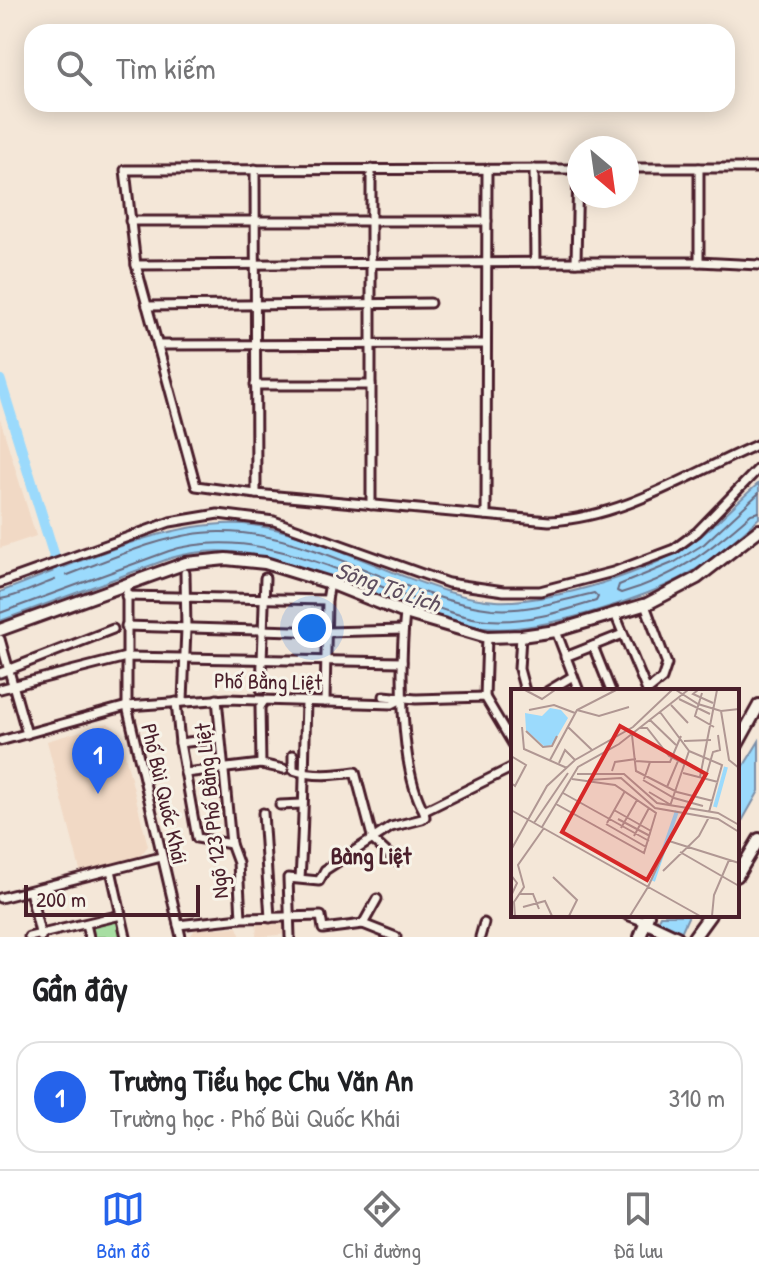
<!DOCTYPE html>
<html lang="vi">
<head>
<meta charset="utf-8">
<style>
  body { margin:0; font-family:"Patrick Hand",sans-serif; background:#f2f2f2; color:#202124 }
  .compass { position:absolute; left:567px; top:136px; width:72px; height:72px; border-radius:50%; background:#fff; box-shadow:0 4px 20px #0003; rotate:151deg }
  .scale { position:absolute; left:24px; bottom:20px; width:176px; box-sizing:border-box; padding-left:8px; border:4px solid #4a1f2b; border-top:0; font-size:22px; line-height:28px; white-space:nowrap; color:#4a1f2b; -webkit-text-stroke:6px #f7f3e8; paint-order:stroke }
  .you { position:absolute; left:312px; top:628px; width:28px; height:28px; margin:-20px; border:6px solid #fff; border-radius:50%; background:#1a73e8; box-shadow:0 0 0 12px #1a73e833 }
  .badge { display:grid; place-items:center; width:52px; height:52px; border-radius:50%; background:#2563eb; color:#fff; font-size:26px; font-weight:700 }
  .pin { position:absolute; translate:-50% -66px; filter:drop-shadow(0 2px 4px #0008) }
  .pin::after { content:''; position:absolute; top:42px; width:28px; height:24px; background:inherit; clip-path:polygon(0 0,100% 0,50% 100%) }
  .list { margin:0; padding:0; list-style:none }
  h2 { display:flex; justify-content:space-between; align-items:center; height:104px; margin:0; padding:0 32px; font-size:34px }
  h2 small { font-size:26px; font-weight:400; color:#757577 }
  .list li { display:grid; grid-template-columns:52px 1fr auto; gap:24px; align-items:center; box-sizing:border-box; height:112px; margin:0 16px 16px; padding:0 16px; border:2px solid #e0e0e0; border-radius:24px }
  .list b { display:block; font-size:30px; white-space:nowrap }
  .list p { margin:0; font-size:26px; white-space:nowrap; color:#757577 }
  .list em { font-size:26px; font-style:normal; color:#757577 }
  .icon { flex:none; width:44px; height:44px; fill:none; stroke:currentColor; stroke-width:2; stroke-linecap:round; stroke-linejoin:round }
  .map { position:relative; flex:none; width:759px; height:937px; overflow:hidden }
  .search { position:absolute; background:#fff; box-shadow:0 4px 20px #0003; left:24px; right:24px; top:24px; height:88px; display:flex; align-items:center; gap:20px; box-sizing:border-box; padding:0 28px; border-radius:24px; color:#757577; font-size:30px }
  .sheet { height:232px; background:#fff }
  nav { display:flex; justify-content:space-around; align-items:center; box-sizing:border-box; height:112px; border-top:2px solid #e0e0e0; background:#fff; font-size:22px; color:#757577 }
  nav a { display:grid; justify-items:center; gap:4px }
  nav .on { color:#2563eb }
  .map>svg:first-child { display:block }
  .built { fill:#f1d9c5 }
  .green { fill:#a7dea2; stroke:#787e66; stroke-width:2 }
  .water { fill:#9bdafc; stroke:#7b8fa8; stroke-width:2 }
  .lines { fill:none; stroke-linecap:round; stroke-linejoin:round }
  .shore { stroke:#6a6a7f; stroke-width:2 }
  .river { stroke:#9bdafc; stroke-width:11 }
  .street-casing { stroke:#4a1f2b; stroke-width:13 }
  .secondary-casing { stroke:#4a1f2b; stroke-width:16 }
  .street { stroke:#f7f3e8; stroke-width:7 }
  .secondary { stroke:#f7f3e8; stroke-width:10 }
  .labels { text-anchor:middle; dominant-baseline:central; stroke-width:6; stroke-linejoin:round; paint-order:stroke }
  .street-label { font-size:22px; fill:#4a1f2b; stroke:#f7f3e8 }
  .water-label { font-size:24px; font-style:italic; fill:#5e4e5f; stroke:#f7f3e8 }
  .neighbourhood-label { font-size:24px; font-weight:bold; fill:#4a1f2b; stroke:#f7f3e8 }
  .inset-river { fill:none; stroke:#9bdafc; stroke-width:4 }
  .inset-road { fill:none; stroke:#b09793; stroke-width:2 }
  .view { fill:#d62828; fill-opacity:0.15; stroke:#d62828; stroke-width:4 }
  .inset-edge { fill:none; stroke:#4a1f2b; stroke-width:4 }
</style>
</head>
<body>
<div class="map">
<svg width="759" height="937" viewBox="0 0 759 937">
  <rect width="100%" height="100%" fill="#f4e7d8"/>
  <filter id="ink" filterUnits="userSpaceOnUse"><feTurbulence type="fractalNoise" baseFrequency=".0125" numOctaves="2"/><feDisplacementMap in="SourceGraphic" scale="16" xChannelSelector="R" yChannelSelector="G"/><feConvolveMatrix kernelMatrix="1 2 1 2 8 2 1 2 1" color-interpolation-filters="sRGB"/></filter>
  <g filter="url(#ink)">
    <g class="built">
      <polygon points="0,419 36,536 0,548"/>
      <polygon points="108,723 119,731 148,846 140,856 81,874 47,741"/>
      <polygon points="289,919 289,934 256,937 257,920"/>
      <polygon points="237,927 241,937 190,937 195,929"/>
    </g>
    <polygon class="green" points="121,915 126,937 89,937 86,924"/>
    <g class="water">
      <path d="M759,483V518C737,538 714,559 688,574C644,600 535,634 485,628C434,622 378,594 330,577C277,559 227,541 171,558L0,621V592C72,566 167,519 243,524C296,528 349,555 398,574C430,586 462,599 496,601C551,604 659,571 701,536C721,519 739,500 759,483Z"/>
      <polygon points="759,741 759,791 737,830 737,777"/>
      <polygon points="660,915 689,915 679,937 650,937"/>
    </g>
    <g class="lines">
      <g class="shore">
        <path d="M759,493L704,544L675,562L619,585L617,591L621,593C676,577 709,551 751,514L759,512"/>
        <path d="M0,599C17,597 35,587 52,581C102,563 165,532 219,532C316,531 398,598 492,609C526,612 561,601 594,593L598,597L596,601C561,612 525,623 487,620C462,618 435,607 411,598C335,570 251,525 169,551L0,613"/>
      </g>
      <polyline class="river" points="0,380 62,581"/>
      <defs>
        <g id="street">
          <polyline points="627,168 759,168"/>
          <polyline points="255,169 256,494"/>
          <polyline points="371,169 371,505"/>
          <polyline points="534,169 535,262"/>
          <path d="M579,169L125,170L136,265L196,486L256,494L549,521C623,518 693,472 759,444"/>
          <polyline points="130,221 487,221"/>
          <polyline points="576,262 578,169"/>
          <polyline points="699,262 699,168"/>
          <polyline points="136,265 581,262 699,262 759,265"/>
          <polyline points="147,306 430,303"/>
          <polyline points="158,345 486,344"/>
          <polyline points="255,385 371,385"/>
          <polyline points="486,515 487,169"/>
          <polyline points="0,583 170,522 218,514 274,521 448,583 504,591 540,591 613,572 674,549 697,532 759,468"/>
          <polyline points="127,583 127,706 181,937"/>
          <polyline points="126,596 327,600"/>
          <path d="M405,613C400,662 399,769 424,811L513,767"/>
          <polyline points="615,614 647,691 662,679 667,664 645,605"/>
          <polyline points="126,626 326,632 403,630"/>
          <polyline points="556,631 579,691"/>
          <polyline points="521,636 519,669 525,691"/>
          <polyline points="0,639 27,734"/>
          <polyline points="593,646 611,691"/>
          <polyline points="565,657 623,634"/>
          <polyline points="0,673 113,629"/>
          <polyline points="0,689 126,657 402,662"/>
          <polyline points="261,689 265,578"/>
          <polyline points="548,691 573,676"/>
          <polyline points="384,696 416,699 485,697 513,744"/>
          <polyline points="485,697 487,637"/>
          <polyline points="217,699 231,844 238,863 241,918"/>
          <polyline points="183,700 186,629 185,573"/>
          <polyline points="176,702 180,743 197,838 231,844"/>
          <polyline points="325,702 327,600 330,583"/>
          <polyline points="0,741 127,706 228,699 392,704 402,699"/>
          <polyline points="180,743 220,738"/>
          <path d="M293,755V770C313,777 334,775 355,772L373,840"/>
          <polyline points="261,764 260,707 264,701"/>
          <polyline points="185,773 261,764 284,769"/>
          <polyline points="280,805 302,804"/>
          <polyline points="263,813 270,918"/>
          <polyline points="373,840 397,862"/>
          <polyline points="111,870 126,937"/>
          <path d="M300,878C304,820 304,761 306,703"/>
          <polyline points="30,891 41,937"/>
          <polyline points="0,898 161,857"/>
          <polyline points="627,915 645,922"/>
          <polyline points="86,924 89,937"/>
          <polyline points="363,924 377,899"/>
          <polyline points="178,925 241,918 321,916 323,929 363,924 396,937"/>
          <polyline points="29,937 121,915"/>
          <polyline points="290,937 288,878 319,881 325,870 391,827 422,819 425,817 424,811"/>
          <polyline points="480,937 484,923"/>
        </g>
        <g id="secondary">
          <polyline points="0,630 186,563 226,559 265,563 330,583 405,613 487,637 521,636 556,631 647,604 697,578 759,530"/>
          <polyline points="737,745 759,705"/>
          <polyline points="737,876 759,839"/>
          <polyline points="645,922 677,937"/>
          <polyline points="640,937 648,915"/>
          <polyline points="694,937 710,915"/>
        </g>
      </defs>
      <use href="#street" class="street-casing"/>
      <use href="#secondary" class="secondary-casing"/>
      <use href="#street" class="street"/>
      <use href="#secondary" class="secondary"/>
    </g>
  </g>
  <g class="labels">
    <g class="street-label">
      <text transform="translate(268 681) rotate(1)">Phố Bằng Liệt</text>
      <text transform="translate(165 794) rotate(77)">Phố Bùi Quốc Khái</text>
      <text transform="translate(211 811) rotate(-96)">Ngõ 123 Phố Bằng Liệt</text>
    </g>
    <g class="water-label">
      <text transform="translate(388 586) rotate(19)">Sông Tô Lịch</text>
    </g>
    <g class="neighbourhood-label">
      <text x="371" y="855">Bàng Liệt</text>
    </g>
  </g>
  <g transform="translate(511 689)">
    <rect width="228" height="228" fill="#f4e7d8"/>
    <path d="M39,19L50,21L57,29L42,55L34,58L15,41L14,24L31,27Z" fill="#9bdafc"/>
    <path class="inset-river" d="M204,118L215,78M142,192L166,122"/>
    <path class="inset-road" d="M14,1L31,10L44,1M165,1L187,15L210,22L228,20M187,1L182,5L202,14M191,4L184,27L203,38M168,10L199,25M160,16L177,34M18,21L43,16L64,24M66,21L88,27L118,18M210,22L218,71L228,79M149,23L178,62L159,117M139,31L165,56M11,38L13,60L56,79M57,38L81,61M129,39H136L158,67L174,75M15,42L32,58L41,57L46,47M121,46L125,82L166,103L202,112M173,52L200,51M178,62L211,76L198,123M0,67L15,76L4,97L0,94M39,71L66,21L105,1M125,72L139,73L133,90M139,73H159L170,47M48,74L54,61L64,71M101,82L104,73L125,70M172,84L207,93M196,84L202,63L209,61L207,46M66,85H113L146,114L207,124L228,136M189,88L206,1M77,91L110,89L144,119L207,130L228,143M132,91L163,109L192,117M156,98L167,72M138,103L160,116M52,104L138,152M45,115L133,164L145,124L104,96L61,90M0,121L189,227M103,121L140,142M107,130L139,147M23,134L57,84M96,134L114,102M95,135L135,158M31,138L67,78L108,55L177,1M110,139L126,111M123,147L138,119M0,161L36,97L64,71L122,38L161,1M169,163L228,197M152,182L188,147L198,128M0,186L6,194L0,207M42,188L66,211L58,227M137,198L158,152L228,174M8,205H22L28,220M12,218L34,212L41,227M4,227L3,213L13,198L7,176L33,139M119,227L137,198M201,227L203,206L218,171"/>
    <path class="view" d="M109,37L195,85L136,191L51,143Z"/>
    <rect width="228" height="228" class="inset-edge"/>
  </g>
</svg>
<svg class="compass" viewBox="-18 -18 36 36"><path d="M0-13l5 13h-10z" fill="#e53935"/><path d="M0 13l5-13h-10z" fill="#757577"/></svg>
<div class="scale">200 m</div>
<div class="you"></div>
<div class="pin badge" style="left:98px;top:794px">1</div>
<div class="search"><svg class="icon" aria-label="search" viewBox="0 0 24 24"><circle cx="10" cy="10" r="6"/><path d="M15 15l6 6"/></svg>Tìm kiếm</div>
</div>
<section class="sheet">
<h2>Gần đây<small></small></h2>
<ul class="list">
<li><span class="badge">1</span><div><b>Trường Tiểu học Chu Văn An</b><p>Trường học · Phố Bùi Quốc Khái</p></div><em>310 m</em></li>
</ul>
</section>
<nav>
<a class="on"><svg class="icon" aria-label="map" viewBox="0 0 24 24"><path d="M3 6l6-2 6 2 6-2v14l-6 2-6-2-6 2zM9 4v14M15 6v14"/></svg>Bản đồ</a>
<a><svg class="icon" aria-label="directions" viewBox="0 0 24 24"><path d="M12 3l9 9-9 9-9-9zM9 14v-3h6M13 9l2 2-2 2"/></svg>Chỉ đường</a>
<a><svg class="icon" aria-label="saved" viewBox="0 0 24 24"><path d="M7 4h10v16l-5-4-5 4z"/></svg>Đã lưu</a>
</nav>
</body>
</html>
